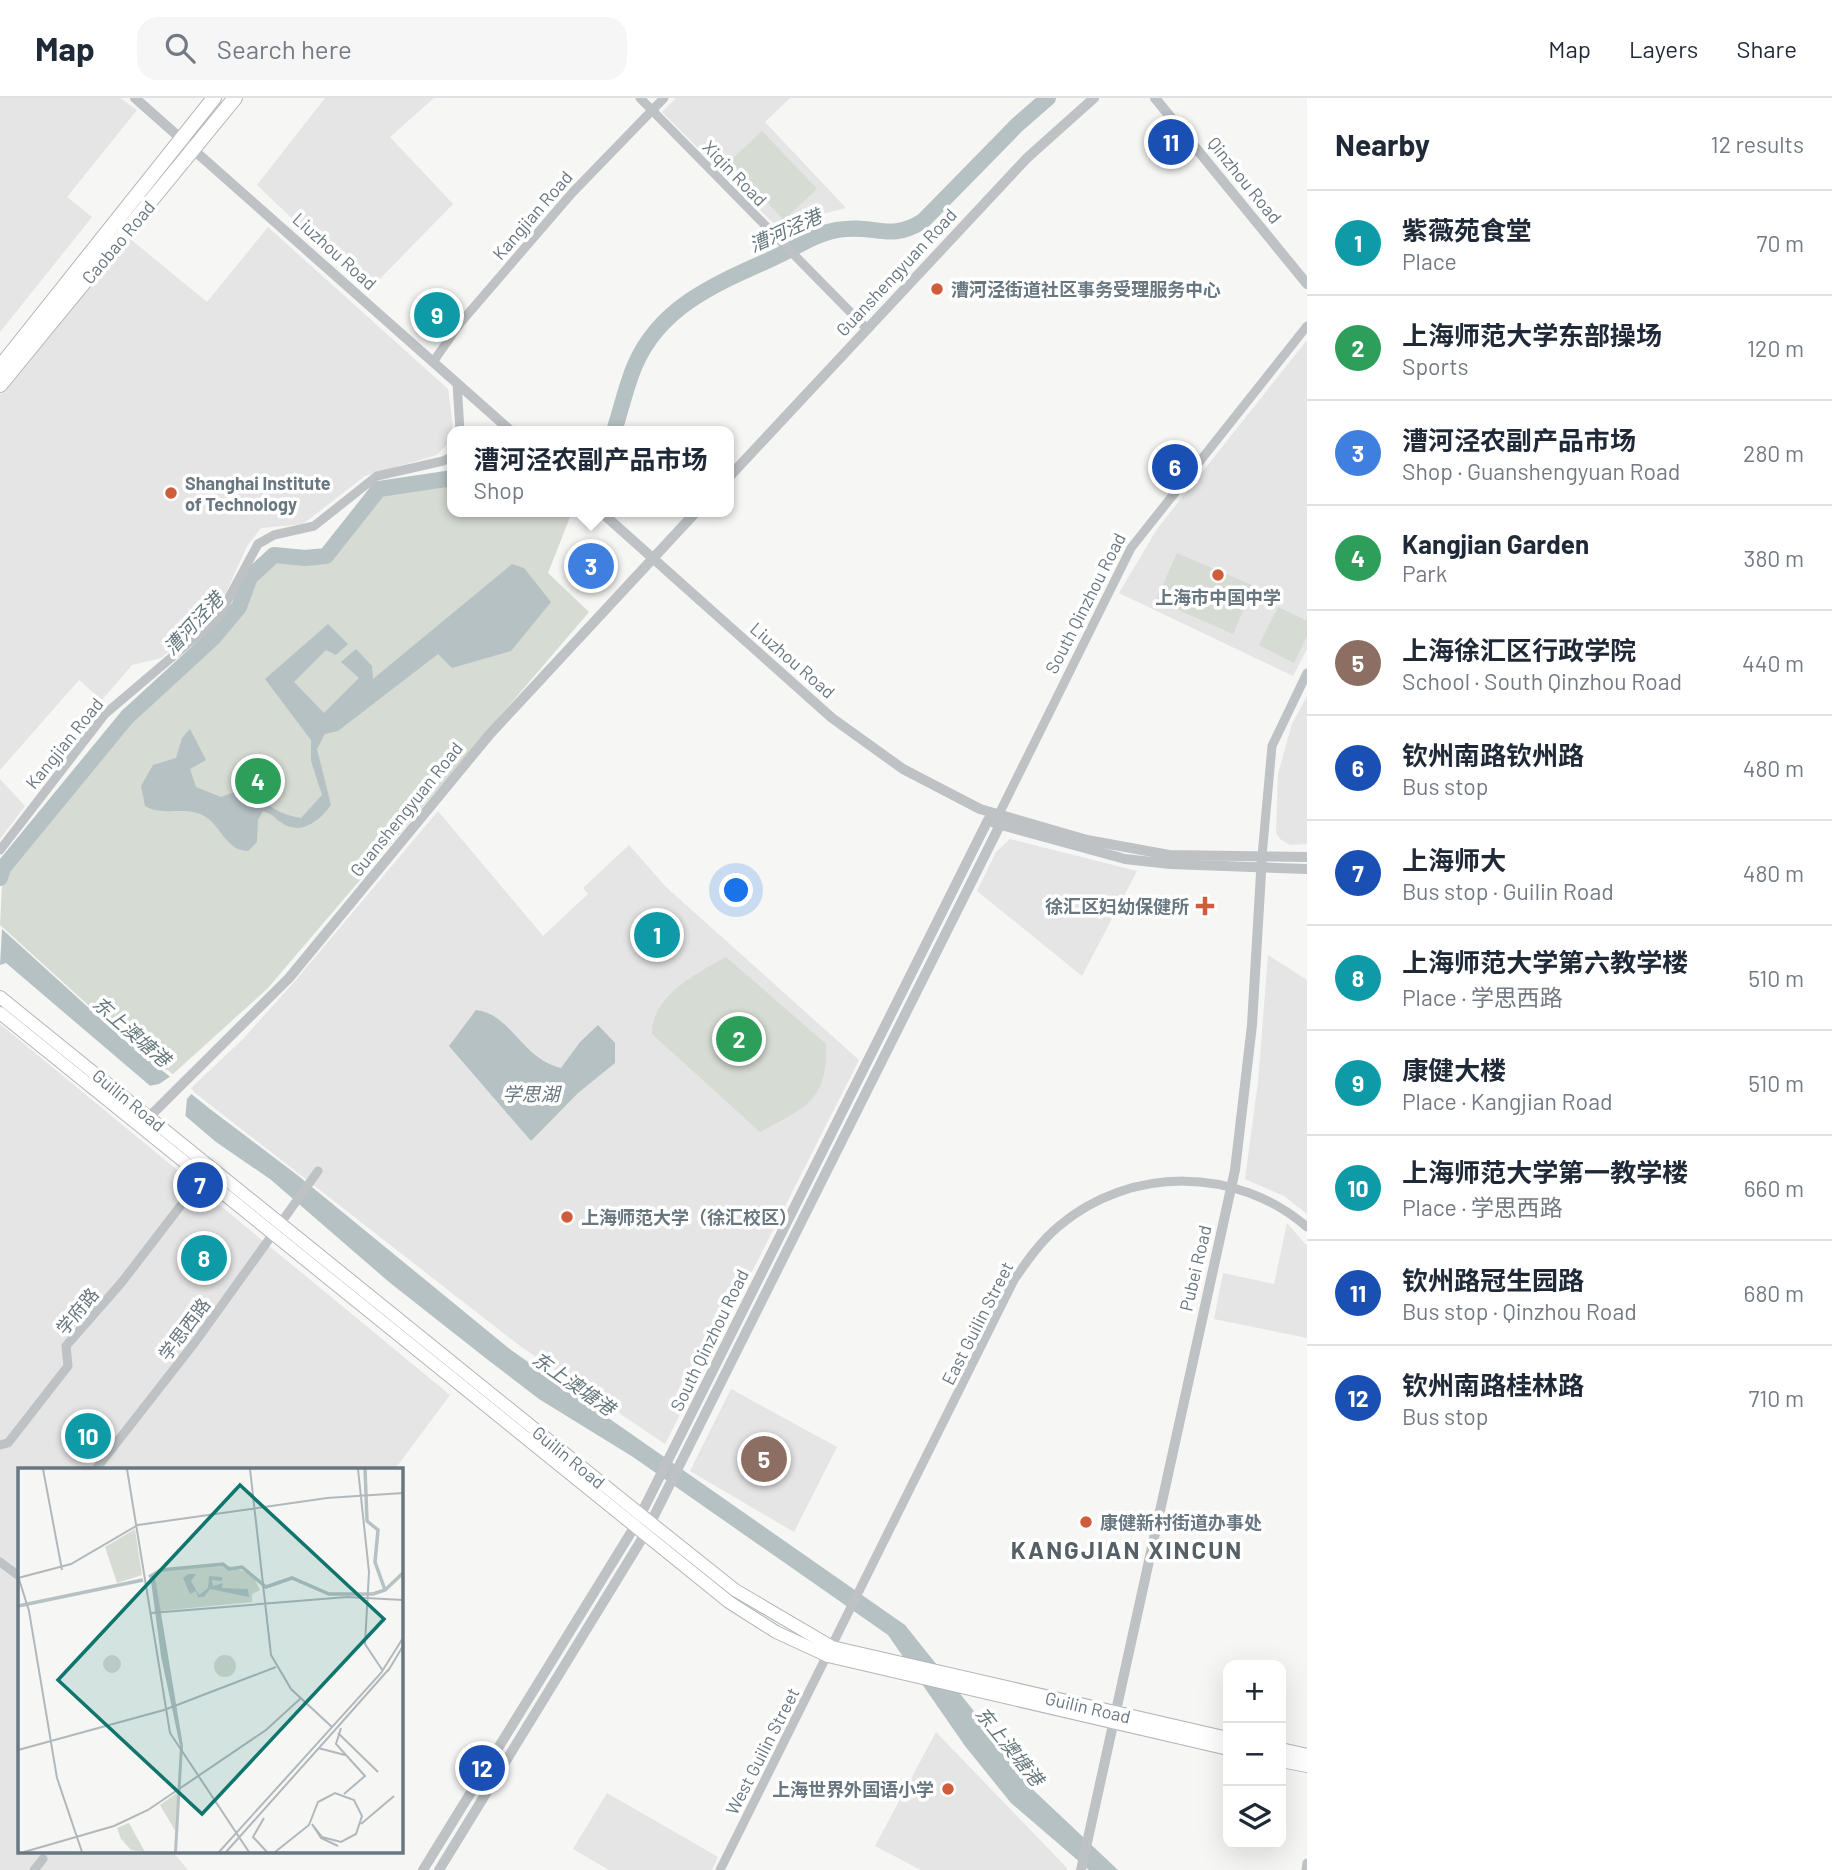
<!DOCTYPE html>
<html lang="en">
<head>
<meta charset="utf-8">
<style>
	:root { --surface:#fff; --page:#f6f6f7; --text:#1f2937; --muted:#747a83; --line:#e0e1e3; --accent:#d93025 }
	body { margin:0; font-family:Barlow,"Noto Sans SC",sans-serif; background:var(--page); color:var(--text) }
	.controls { position:absolute; right:21px; bottom:21px; display:grid; overflow:hidden; border-radius:14px; box-shadow:0 7px 28px #0002 }
	.controls button { width:63px; height:63px; display:grid; place-items:center; padding:0; border:0; border-bottom:2px solid var(--line); background:var(--surface); color:var(--text); font:35px sans-serif }
	.you { position:absolute; left:737px; top:793px; width:24px; height:24px; margin:-18px; border:5px solid #fff; border-radius:50%; background:#1a73e8; box-shadow:0 0 0 10px #1a73e833 }
	.badge { display:grid; place-items:center; width:46px; height:46px; border-radius:50%; background:var(--accent); color:#fff; font-size:23px; font-weight:700 }
	.pin { position:absolute; translate:-50% -50%; border:4px solid #fff; box-shadow:0 2px 7px #0006 }
	.popup { position:absolute; left:447px; top:328px; width:287px; height:91px; box-sizing:border-box; display:grid; place-content:center; border-radius:14px; background:var(--surface); filter:drop-shadow(0 2px 5px #0005); font-size:23px; white-space:nowrap; color:var(--muted) }
	.popup b { font-size:26px; color:var(--text) }
	.popup::after { content:''; position:absolute; left:50%; top:100%; margin-left:-14px; border:14px solid transparent; border-top-color:var(--surface) }
	.list { margin:0; padding:0; list-style:none }
	h2 { display:flex; justify-content:space-between; align-items:center; height:91px; margin:0; padding:0 28px; font-size:30px }
	h2 small { font-size:23px; font-weight:400; color:var(--muted) }
	.list li { display:grid; grid-template-columns:46px 1fr auto; gap:21px; align-items:center; box-sizing:border-box; height:105px; padding:0 28px; border-top:2px solid var(--line) }
	.list b { display:block; font-size:26px; white-space:nowrap }
	.list p { margin:0; font-size:23px; white-space:nowrap; color:var(--muted) }
	.list em { font-size:23px; font-style:normal; color:var(--muted) }
	.icon { flex:none; width:38px; height:38px; fill:none; stroke:currentColor; stroke-width:2; stroke-linecap:round; stroke-linejoin:round }
	.map { position:relative; flex:none; width:1307px; height:1772px; overflow:hidden }
	header { display:flex; align-items:center; gap:42px; box-sizing:border-box; height:98px; padding:0 35px; background:var(--surface); border-bottom:2px solid var(--line) }
	header strong { font-size:33px }
	nav { display:flex; gap:38px; margin-inline-start:auto; font-size:24px }
	.search { width:490px; height:63px; background:var(--page); display:flex; align-items:center; gap:18px; box-sizing:border-box; padding:0 24px; border-radius:21px; color:var(--muted); font-size:26px }
	main { display:flex }
	aside { flex:1; background:var(--surface) }
	.map>svg:first-child { display:block }
</style>
</head>
<body>
<header>
<strong>Map</strong>
<div class="search"><svg class="icon" aria-label="search" viewBox="0 0 24 24"><circle cx="10" cy="10" r="6"/><path d="M15 15l6 6"/></svg>Search here</div>
<nav><a>Map</a><a>Layers</a><a>Share</a></nav>
</header>
<main>
<div class="map">
<svg width="1307" height="1772" viewBox="0 0 1307 1772">
	<rect width="100%" height="100%" fill="#f6f6f4"/>
	<!-- built -->
	<g fill="#e4e5e4">
		<polygon points="0,0 120,0 137,12 67,99 92,119 0,234"/>
		<polygon points="325,0 434,0 390,39 453,106 368,193 257,87"/>
		<polygon points="676,0 790,0 765,24 846,110 810,119 782,134 662,14"/>
		<polygon points="268,129 448,291 453,328 450,343 437,357 365,378 303,426 261,430 247,448 225,497 205,524 161,560 132,567 102,602 79,582 0,672 0,297 129,140 207,204"/>
		<polygon points="1307,242 1307,551 1293,578 1119,495 1157,431"/>
		<polygon points="1307,598 1307,746 1290,747 1280,741 1276,734 1278,676 1292,626"/>
		<polygon points="0,681 25,708 0,741"/>
		<polygon points="438,713 543,838 588,796 583,790 629,747 666,789 859,962 665,1346 520,1248 190,991 243,941 295,883"/>
		<polygon points="1010,741 1137,773 1082,878 977,793 996,754"/>
		<polygon points="1268,857 1307,882 1307,1116 1284,1098 1245,1081 1258,984"/>
		<polygon points="0,926 450,1297 395,1371 19,1371 19,1753 172,1753 188,1772 0,1772"/>
		<polygon points="1287,1125 1307,1148 1307,1240 1214,1221 1223,1175 1274,1186"/>
		<polygon points="731,1291 837,1349 794,1434 690,1373"/>
		<polygon points="936,1634 1067,1770 1067,1772 921,1772 875,1748"/>
		<polygon points="607,1695 718,1759 712,1772 609,1772 573,1751"/>
	</g>
	<!-- green -->
	<g fill="#d6dbd3">
		<polygon points="762,33 817,91 784,122 729,64"/>
		<polygon points="453,380 453,414 572,414 548,475 589,514 267,891 173,976 131,946 0,827 3,770 127,619 213,540 239,509 250,479 274,457 305,460 326,458 379,391"/>
		<polygon points="1177,455 1254,488 1233,536 1156,502"/>
		<polygon points="1278,509 1307,523 1307,538 1294,565 1259,547"/>
		<path d="M726 859 826 946C828 1003 805 1010 760 1034L652 936C651 898 697 875 726 859Z"/>
	</g>
	<!-- water -->
	<g fill="#b6c1c4">
		<path d="M512 466 524 470 551 504 511 553 452 570 438 556 338 633 325 636 317 651 331 707C320 722 302 738 282 725 274 720 273 716 263 713L258 722 257 744 248 753C229 753 222 733 210 722 190 705 165 720 145 708L141 688 153 667 176 660 182 640 190 631 206 662 190 671 196 689 221 699 237 693 257 690C266 710 280 716 301 720L322 697 311 663V642L265 581 328 526 348 546 336 557 326 552 294 584 324 615 359 580 341 564 356 551 372 568 373 581Z"/>
		<polygon points="2,831 123,941 210,1011 296,1076 511,1252 905,1527 977,1617 977,1624 1028,1687 1118,1772 1089,1772 1011,1705 965,1648 888,1537 633,1359 539,1301 488,1262 389,1184 270,1081 216,1044 6,865 0,867"/>
		<path d="M476 912C510 915 522 961 561 970L580 944 598 927 615 945V965L578 995 531 1043 449 948Z"/>
	</g>
	<!-- pier -->
	<polygon fill="#f6f6f4" points="174,976 194,993 187,1001 185,1022 140,985 149,988 159,986"/>
	<g fill="none" stroke-linecap="round" stroke-linejoin="round">
		<!-- river -->
		<g stroke="#b6c1c4" stroke-width="16">
			<path d="M614 333C621 312 626 288 635 267 660 209 715 186 769 162 791 153 813 136 837 132 875 125 888 145 923 123L1017 27 1048 0"/>
			<polyline points="0,780 3,770 127,619 213,540 239,509 250,479 274,457 305,460 326,458 379,391 453,380"/>
		</g>
		<defs>
			<g id="secondary">
				<polyline points="0,899 641,1417 735,1492 832,1549 1228,1640"/>
				<polyline points="0,915 729,1504 776,1534 828,1558 1228,1651"/>
				<polyline points="1281,1651 1307,1657"/>
				<polyline points="1281,1663 1307,1668"/>
			</g>
			<g id="primary">
				<polyline points="0,269 214,0"/>
				<polyline points="0,287 235,0"/>
			</g>
		</defs>
		<!-- secondary casing -->
		<use href="#secondary" stroke="#b1b6b9" stroke-width="14"/>
		<!-- primary casing -->
		<use href="#primary" stroke="#b2b6b9" stroke-width="16"/>
		<!-- minor -->
		<g stroke="#bec2c5" stroke-width="9">
			<polyline points="640,0 867,231"/>
			<polyline points="433,264 461,224 572,95 664,0"/>
			<polyline points="457,285 460,333"/>
			<polyline points="999,716 1131,450 1307,228"/>
			<polyline points="0,752 105,616 218,520 258,446 274,437 314,428 377,378 443,363 453,358"/>
			<polyline points="1262,758 1272,648 1307,575"/>
			<polyline points="0,1347 8,1345 68,1268 66,1248 122,1184 188,1098"/>
			<polyline points="96,1371 196,1243 318,1073"/>
			<polyline points="0,1464 19,1478"/>
			<polyline points="34,1772 43,1761"/>
			<path d="M720 1772 1014 1182C1027 1163 1040 1144 1059 1128 1130 1068 1237 1068 1307 1129"/>
			<polyline points="1306,1772 1307,1765"/>
		</g>
		<!-- tertiary -->
		<g stroke="#bec2c5" stroke-width="10">
			<polyline points="135,0 511,333"/>
			<polyline points="1155,0 1307,186"/>
			<polyline points="729,379 1027,60 1094,0"/>
			<polyline points="601,414 832,620 903,671 980,711 1087,742 1169,757 1307,759"/>
			<polyline points="994,725 1125,761 1170,766 1307,771"/>
			<polyline points="144,1024 289,880 490,636 696,414"/>
			<polyline points="423,1772 635,1428 988,722 999,716"/>
			<polyline points="439,1772 645,1436 1000,727 999,716"/>
			<polyline points="1081,1772 1235,1072 1252,927 1262,758"/>
		</g>
		<!-- secondary -->
		<use href="#secondary" stroke="#fff" stroke-width="12"/>
		<!-- primary -->
		<use href="#primary" stroke="#fff" stroke-width="14"/>
	</g>
	<!-- markers -->
	<g fill="#cf5c3b" stroke="#fff" stroke-width="2.5">
		<circle cx="937" cy="191" r="7"/>
		<circle cx="171" cy="395" r="7"/>
		<circle cx="1218" cy="477" r="7"/>
		<path d="M1201.5 797.5h7v7h7v7h-7v7h-7v-7h-7v-7h7z"/>
		<circle cx="567" cy="1119" r="7"/>
		<circle cx="1086" cy="1424" r="7"/>
		<circle cx="948" cy="1691" r="7"/>
	</g>
	<g text-anchor="middle" dominant-baseline="central" stroke-width="7" stroke-linejoin="round" paint-order="stroke">
		<!-- street labels -->
		<g font-size="18" fill="#697781" stroke="#fff">
			<text transform="translate(735 75) rotate(46)">Xiqin Road</text>
			<text transform="translate(1245 82) rotate(51)">Qinzhou Road</text>
			<text transform="translate(532 117) rotate(-49)">Kangjian Road</text>
			<text transform="translate(118 144) rotate(-50)">Caobao Road</text>
			<text transform="translate(335 153) rotate(42)">Liuzhou Road</text>
			<text transform="translate(896 174) rotate(-47)">Guanshengyuan Road</text>
			<text transform="translate(1085 505) rotate(-63)">South Qinzhou Road</text>
			<text transform="translate(793 562) rotate(41)">Liuzhou Road</text>
			<text transform="translate(64 645) rotate(-51)">Kangjian Road</text>
			<text transform="translate(406 711) rotate(-51)">Guanshengyuan Road</text>
			<text transform="translate(129 1002) rotate(39)">Guilin Road</text>
			<text transform="translate(1195 1170) rotate(-77)">Pubei Road</text>
			<text transform="translate(77 1213) rotate(-50)">学府路</text>
			<text transform="translate(977 1225) rotate(-63)">East Guilin Street</text>
			<text transform="translate(184 1231) rotate(-53)">学思西路</text>
			<text transform="translate(709 1242) rotate(-64)">South Qinzhou Road</text>
			<text transform="translate(569 1359) rotate(39)">Guilin Road</text>
			<text transform="translate(1088 1609) rotate(13)">Guilin Road</text>
			<text transform="translate(762 1653) rotate(-63)">West Guilin Street</text>
		</g>
		<!-- poi labels -->
		<g font-size="18" font-weight="bold" fill="#697781" stroke="#fff" text-anchor="start">
			<text x="951" y="191">漕河泾街道社区事务受理服务中心</text>
			<text x="185" y="385">Shanghai Institute<tspan x="185" dy="21">of Technology</tspan></text>
			<text x="1218" y="499" text-anchor="middle">上海市中国中学</text>
			<text x="1189" y="808" text-anchor="end">徐汇区妇幼保健所</text>
			<text x="581" y="1119">上海师范大学（徐汇校区）</text>
			<text x="1100" y="1424">康健新村街道办事处</text>
			<text x="934" y="1691" text-anchor="end">上海世界外国语小学</text>
		</g>
		<!-- water labels -->
		<g font-size="19" font-style="italic" fill="#65777d" stroke="#fff">
			<text transform="translate(785 132) rotate(-24)">漕河泾港</text>
			<text transform="translate(193 525) rotate(-47)">漕河泾港</text>
			<text transform="translate(132 933) rotate(41)">东上澳塘港</text>
			<text x="531" y="995">学思湖</text>
			<text transform="translate(574 1285) rotate(35)">东上澳塘港</text>
			<text transform="translate(1010 1648) rotate(51)">东上澳塘港</text>
		</g>
		<!-- district labels -->
		<g font-size="24" font-weight="bold" letter-spacing="2" fill="#566067" stroke="#fff">
			<text x="1127" y="1451">KANGJIAN XINCUN</text>
		</g>
	</g>
	<!-- overview -->
	<g transform="translate(18 1370)">
		<rect width="385" height="385" fill="#f6f6f4"/>
		<path d="M117 61 124 107 99 115 87 79ZM205 96 234 106 242 122 234 126V134L141 143 137 108 143 102ZM196 198a11 11 0 1 1 22 0a11 11 0 1 1-22 0ZM85 196a9 9 0 1 1 18 0a9 9 0 1 1-18 0ZM160 324 161 345 158 364 142 337ZM111 355 127 384 113 382 103 371 99 360Z" fill="#d6dbd3"/>
		<path d="M170 106H178L173 113 181 127 190 120 191 108 204 109V113L194 112 195 118 205 115 204 120 230 121 231 129 192 121 186 129H180L178 123 172 126 165 110ZM137 109 165 278 159 384H156L162 278 143 188 133 113Z" fill="#b6c1c4"/>
		<path fill="none" stroke="#b6c1c4" stroke-width="3.5" d="M347 1 349 53 360 62 357 94 367 122M131 109 143 102 205 96 211 101 224 99 248 119 274 110 311 126H355L367 122 385 105M0 138 125 112"/>
		<path fill="none" stroke="#b1b8bc" stroke-width="2" d="M25 1 44 102M109 1 152 265 231 384M232 1 253 187 273 221 314 259M340 1 351 104 347 176 365 203M0 108 11 143 39 310 64 384M0 110 53 96 120 57 309 30 385 25M133 145 329 129 385 132M370 203 385 178M324 254 371 201M323 260 318 276 347 308 326 326M320 265 360 304M300 280 327 287M0 282 146 242 258 199M246 350 235 369 249 384M343 356 376 328M6 384 96 358 130 342 248 262 283 230M201 384 363 205 385 170M208 384 325 253M257 384 291 357 300 334 317 325 336 332 344 348 338 366 323 374 304 369 294 356 303 370 320 378"/>
		<path fill="#0f766e" fill-opacity="0.15" stroke="#0f766e" stroke-width="3.5" d="M222 17 366 151 184 346 40 212Z"/>
		<rect width="385" height="385" fill="none" stroke="#697781" stroke-width="3.5"/>
	</g>
</svg>
<div class="controls">
<button>+</button>
<button>−</button>
<button><svg class="icon" aria-label="layers" viewBox="0 0 24 24"><path d="M12 4l9 5-9 5-9-5zM3 14l9 5 9-5"/></svg></button>
</div>
<div class="you"></div>
<div class="pin badge" style="left:657px;top:837px;background:#0f9aa8">1</div>
<div class="pin badge" style="left:739px;top:941px;background:#2e9e5b">2</div>
<div class="pin badge" style="left:591px;top:468px;background:#3f7fe0">3</div>
<div class="popup"><b>漕河泾农副产品市场</b>Shop</div>
<div class="pin badge" style="left:258px;top:683px;background:#2e9e5b">4</div>
<div class="pin badge" style="left:764px;top:1361px;background:#8d6e63">5</div>
<div class="pin badge" style="left:1175px;top:369px;background:#1a4fb4">6</div>
<div class="pin badge" style="left:200px;top:1087px;background:#1a4fb4">7</div>
<div class="pin badge" style="left:204px;top:1160px;background:#0f9aa8">8</div>
<div class="pin badge" style="left:437px;top:217px;background:#0f9aa8">9</div>
<div class="pin badge" style="left:88px;top:1338px;background:#0f9aa8">10</div>
<div class="pin badge" style="left:1171px;top:44px;background:#1a4fb4">11</div>
<div class="pin badge" style="left:482px;top:1670px;background:#1a4fb4">12</div>
</div>
<aside>
<h2>Nearby<small>12 results</small></h2>
<ul class="list">
<li><span class="badge" style="background:#0f9aa8">1</span><div><b>紫薇苑食堂</b><p>Place</p></div><em>70 m</em></li>
<li><span class="badge" style="background:#2e9e5b">2</span><div><b>上海师范大学东部操场</b><p>Sports</p></div><em>120 m</em></li>
<li><span class="badge" style="background:#3f7fe0">3</span><div><b>漕河泾农副产品市场</b><p>Shop · Guanshengyuan Road</p></div><em>280 m</em></li>
<li><span class="badge" style="background:#2e9e5b">4</span><div><b>Kangjian Garden</b><p>Park</p></div><em>380 m</em></li>
<li><span class="badge" style="background:#8d6e63">5</span><div><b>上海徐汇区行政学院</b><p>School · South Qinzhou Road</p></div><em>440 m</em></li>
<li><span class="badge" style="background:#1a4fb4">6</span><div><b>钦州南路钦州路</b><p>Bus stop</p></div><em>480 m</em></li>
<li><span class="badge" style="background:#1a4fb4">7</span><div><b>上海师大</b><p>Bus stop · Guilin Road</p></div><em>480 m</em></li>
<li><span class="badge" style="background:#0f9aa8">8</span><div><b>上海师范大学第六教学楼</b><p>Place · 学思西路</p></div><em>510 m</em></li>
<li><span class="badge" style="background:#0f9aa8">9</span><div><b>康健大楼</b><p>Place · Kangjian Road</p></div><em>510 m</em></li>
<li><span class="badge" style="background:#0f9aa8">10</span><div><b>上海师范大学第一教学楼</b><p>Place · 学思西路</p></div><em>660 m</em></li>
<li><span class="badge" style="background:#1a4fb4">11</span><div><b>钦州路冠生园路</b><p>Bus stop · Qinzhou Road</p></div><em>680 m</em></li>
<li><span class="badge" style="background:#1a4fb4">12</span><div><b>钦州南路桂林路</b><p>Bus stop</p></div><em>710 m</em></li>
</ul>
</aside>
</main>
</body>
</html>
